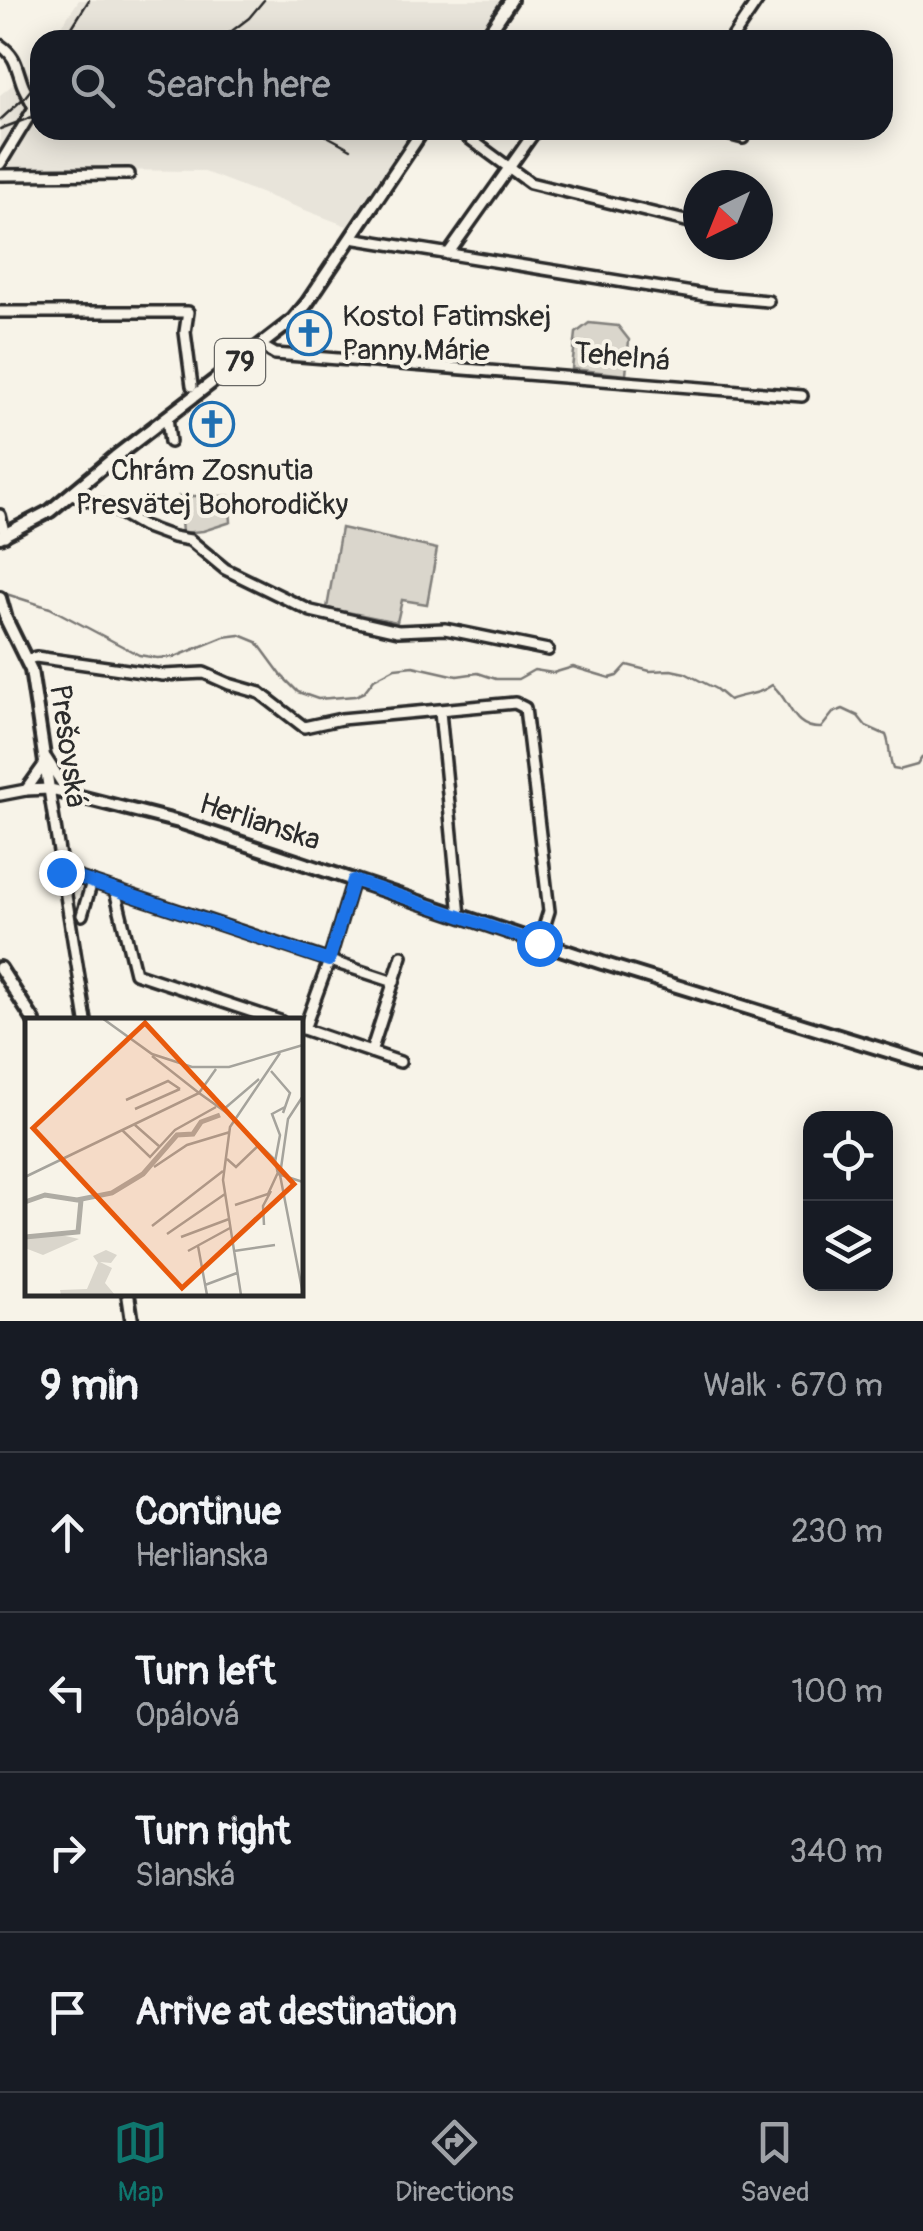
<!DOCTYPE html>
<html lang="en">
<head>
<meta charset="utf-8">
<style>
	:root { --surface:#171b24; --page:#242831; --text:#f1f3f6; --muted:#9ea1a6; --line:#363941; --accent:#0f766e }
	body { margin:0; font-family:Pangolin,sans-serif; background:var(--page); color:var(--text) }
	.controls { position:absolute; right:30px; bottom:30px; display:grid; overflow:hidden; border-radius:20px; box-shadow:0 5px 25px #0003 }
	.controls button { width:90px; height:90px; display:grid; place-items:center; padding:0; border:0; border-bottom:2px solid var(--line); background:var(--surface); color:var(--text); font:50px sans-serif }
	.compass { position:absolute; left:683px; top:170px; width:90px; height:90px; border-radius:50%; background:var(--surface); box-shadow:0 5px 25px #0003; rotate:223deg }
	.stop { position:absolute; width:30px; height:30px; margin:-22px; border:8px solid #1a73e8; border-radius:50%; background:#fff }
	.stop.end { background:#1a73e8; border-color:#fff; box-shadow:0 2px 10px #0008 }
	.list { margin:0; padding:0; list-style:none }
	h2 { display:flex; justify-content:space-between; align-items:center; height:130px; margin:0; padding:0 40px; font-size:42px }
	h2 small { font-size:32px; font-weight:400; color:var(--muted) }
	.list li { display:grid; grid-template-columns:65px 1fr auto; gap:30px; align-items:center; box-sizing:border-box; height:160px; padding:0 40px; border-top:2px solid var(--line) }
	.list b { display:block; font-size:38px; white-space:nowrap }
	.list p { margin:0; font-size:32px; white-space:nowrap; color:var(--muted) }
	.list em { font-size:32px; font-style:normal; color:var(--muted) }
	.icon { flex:none; width:55px; height:55px; fill:none; stroke:currentColor; stroke-width:2; stroke-linecap:round; stroke-linejoin:round }
	.map { position:relative; flex:none; width:923px; height:1321px; overflow:hidden }
	.search { position:absolute; background:var(--surface); box-shadow:0 5px 25px #0003; left:30px; right:30px; top:30px; height:110px; display:flex; align-items:center; gap:25px; box-sizing:border-box; padding:0 35px; border-radius:30px; color:var(--muted); font-size:38px }
	.sheet { height:770px; background:var(--surface) }
	nav { display:flex; justify-content:space-around; align-items:center; box-sizing:border-box; height:140px; border-top:2px solid var(--line); background:var(--surface); font-size:28px; color:var(--muted) }
	nav a { display:grid; justify-items:center; gap:5px }
	nav .on { color:var(--accent) }
	.map>svg:first-child { display:block }
</style>
</head>
<body>
<div class="map">
<svg width="923" height="1321" viewBox="0 0 923 1321">
	<rect width="100%" height="100%" fill="#f7f3e8"/>
	<filter id="ink" filterUnits="userSpaceOnUse"><feTurbulence type="fractalNoise" baseFrequency=".01" numOctaves="2"/><feDisplacementMap in="SourceGraphic" scale="20" xChannelSelector="R" yChannelSelector="G"/><feConvolveMatrix kernelMatrix="1 2 1 2 8 2 1 2 1" color-interpolation-filters="sRGB"/></filter>
	<g filter="url(#ink)">
		<!-- built -->
		<g fill="#e8e4da">
			<polygon points="79,0 501,0 474,40 52,40"/>
			<polygon points="40,58 40,130 413,130 347,226 202,171 0,169 0,95 31,70"/>
		</g>
		<!-- green -->
		<g fill="#dad6cc" stroke="#82807c" stroke-width="2.5">
			<polygon points="589,323 618,326 629,340 626,375 572,369 576,333"/>
			<polygon points="179,496 229,496 231,522 203,531 182,533"/>
			<polygon points="341,528 437,549 427,604 402,600 397,622 327,608"/>
		</g>
		<g fill="none" stroke-linecap="round" stroke-linejoin="round">
			<!-- stream -->
			<path stroke="#7a7874" stroke-width="2.5" d="M0 592 50 608 139 655 157 658 175 657 224 637 240 635 257 642 282 676 298 692 318 699 355 696 364 692 374 679 395 668 413 666 457 676 478 673 496 679H518L534 670 553 673 573 667 610 678 617 676 627 665 650 671 671 670 685 673 716 689 729 700C746 693 757 696 772 685 791 700 791 729 821 728L833 713 843 709 858 716 866 726 886 735C891 747 888 757 893 769L899 770 917 765 923 756"/>
			<defs>
				<g id="minor">
					<polyline points="731,40 758,0"/>
					<path d="M0 45C16 56 16 66 22 83 25 92 31 99 34 108L0 164"/>
					<polyline points="458,130 530,183 698,224"/>
					<polyline points="713,130 743,138"/>
					<polyline points="0,175 129,174"/>
					<polyline points="351,238 711,296 768,301"/>
					<polyline points="448,254 536,130"/>
					<polyline points="0,312 188,312 185,332 192,386"/>
					<polyline points="261,346 275,354 802,396"/>
					<polyline points="167,417 170,442"/>
					<polyline points="72,494 115,510 143,526 173,537 190,540 225,569 311,611 398,631 445,629 548,650"/>
					<polyline points="0,515 5,536"/>
					<polyline points="28,659 36,657 163,675 204,673 229,684 260,693 304,727 341,719 515,703 525,708 549,911 539,943"/>
					<polyline points="440,712 460,916"/>
					<polyline points="46,758 62,783 77,796"/>
					<polyline points="26,790 46,762"/>
					<polyline points="0,795 26,790 49,789 86,1021"/>
					<polyline points="61,872 394,982"/>
					<polyline points="115,890 135,973 280,1021"/>
					<polyline points="82,915 92,882"/>
					<polyline points="303,1029 400,1062"/>
					<polyline points="304,1029 329,961 353,880"/>
					<polyline points="371,1052 402,956"/>
				</g>
				<g id="major">
					<polyline points="484,40 511,0"/>
					<polyline points="0,537 50,511 115,457 293,320 307,303 423,130"/>
					<polyline points="0,598 6,619 31,670 49,789 179,822 602,963 923,1062"/>
					<polyline points="0,968 34,1021"/>
					<polyline points="128,1294 132,1321"/>
				</g>
			</defs>
			<!-- minor casing -->
			<use href="#minor" stroke="#2b2b2b" stroke-width="16"/>
			<!-- major casing -->
			<use href="#major" stroke="#2b2b2b" stroke-width="18"/>
			<!-- minor -->
			<use href="#minor" stroke="#f7f3e8" stroke-width="9"/>
			<!-- major -->
			<use href="#major" stroke="#f7f3e8" stroke-width="10"/>
			<!-- rail -->
			<g stroke="#2b2b2b" stroke-width="2.5">
				<polyline points="64,40 89,0"/>
				<polyline points="220,40 249,18 264,0"/>
				<polyline points="0,120 25,97 40,78"/>
				<polyline points="0,129 40,114"/>
				<polyline points="316,130 351,149"/>
			</g>
		</g>
	</g>
	<g fill="none" stroke-linecap="round" stroke-linejoin="round" filter="url(#ink)">
		<!-- route -->
		<polyline stroke="#1a73e8" stroke-width="12" points="61,872 329,961 353,880 539,943"/>
	</g>
	<!-- icons -->
	<defs>
		<symbol id="church-ring" viewBox="-11 -11 22 22"><circle r="9.5" fill="#f7f3e8" stroke="#1f6fb2" stroke-width="1.5"/><path d="M-1.2-6h2.4v3.5h3.3v2.4h-3.3V6h-2.4V-.1h-3.3v-2.4h3.3Z" fill="#1f6fb2"/></symbol>
	</defs>
	<g fill-rule="evenodd">
		<use href="#church-ring" x="284" y="308" width="50" height="50"/>
		<use href="#church-ring" x="187" y="399" width="50" height="50"/>
	</g>
	<g text-anchor="middle" dominant-baseline="central" stroke-width="8" stroke-linejoin="round" paint-order="stroke">
		<!-- shield labels -->
		<rect fill="#f7f3e8" stroke="#686764" stroke-width="2.5" x="215" y="339" width="50" height="46" rx="8"/>
		<g font-size="28" font-weight="bold" fill="#2b2b2b">
			<text x="240" y="362">79</text>
		</g>
		<!-- poi labels -->
		<g font-size="30" fill="#2b2b2b" stroke="#f7f3e8" text-anchor="start">
			<text x="342" y="316">Kostol Fatimskej<tspan x="342" dy="34">Panny Márie</tspan></text>
			<text x="212" y="470" text-anchor="middle">Chrám Zosnutia<tspan x="212" dy="34">Presvätej Bohorodičky</tspan></text>
		</g>
		<!-- street labels -->
		<g font-size="30" fill="#2b2b2b" stroke="#f7f3e8">
			<text transform="translate(622 357) rotate(5)">Tehelná</text>
			<text transform="translate(68 746) rotate(82)">Prešovská</text>
			<text transform="translate(260 822) rotate(18)">Herlianska</text>
		</g>
	</g>
	<!-- overview -->
	<g transform="translate(25 1018)">
		<rect width="278" height="278" fill="#f7f3e8"/>
		<path d="M36 217 54 221 18 237 0 230V219ZM81 232 92 237 86 245 75 244 87 250 80 265 90 277H36L35 272 62 271 73 245 68 238Z" fill="#dad6cc"/>
		<path fill="none" stroke="#afaca4" stroke-width="5" d="M0 184 20 177 52 182 87 175 118 156 152 117 168 116 176 104 195 97M0 219 53 214 56 182"/>
		<path fill="none" stroke="#a5a39c" stroke-width="2.5" d="M77 0 127 36 167 49H204L278 27M127 38 174 75 191 51M246 53 265 75 258 95M278 78 263 101 255 157 278 276M101 82 143 63 155 71M110 91 155 71M199 91 234 61M208 101 250 142 253 156 278 164M110 107 135 129M97 112 125 139 150 112 191 89M202 141 211 149 235 126M250 144 255 117 247 96 260 89M129 149 162 127 205 114M0 159 174 75 209 100M210 187 243 176 255 150M239 207 238 188 246 173M127 208 198 153M142 216 200 176M156 219 204 201M173 228 182 277M163 233 205 210M209 233 250 227M180 267 212 255M216 277 198 162 205 109 255 35"/>
		<path fill="#e8590c" fill-opacity="0.15" stroke="#e8590c" stroke-width="5" d="M120 5 269 166 157 270 8 110Z"/>
		<rect width="278" height="278" fill="none" stroke="#2b2b2b" stroke-width="5"/>
	</g>
</svg>
<div class="controls">
<button><svg class="icon" aria-label="locate" viewBox="0 0 24 24"><circle cx="12" cy="12" r="6"/><path d="M12 2v4M12 18v4M2 12h4M18 12h4"/></svg></button>
<button><svg class="icon" aria-label="layers" viewBox="0 0 24 24"><path d="M12 4l9 5-9 5-9-5zM3 14l9 5 9-5"/></svg></button>
</div>
<svg class="compass" viewBox="-18 -18 36 36"><path d="M0-13l5 13h-10z" fill="#e53935"/><path d="M0 13l5-13h-10z" fill="#9ea1a6"/></svg>
<div class="stop" style="left:539px;top:943px"></div>
<div class="stop end" style="left:61px;top:872px"></div>
<div class="search"><svg class="icon" aria-label="search" viewBox="0 0 24 24"><circle cx="10" cy="10" r="6"/><path d="M15 15l6 6"/></svg>Search here</div>
</div>
<section class="sheet">
<h2>9 min<small>Walk · 670 m</small></h2>
<ul class="list">
<li><svg class="icon" aria-label="ahead" viewBox="0 0 24 24"><path d="M12 20V5M6 11l6-6 6 6"/></svg><div><b>Continue</b><p>Herlianska</p></div><em>230 m</em></li>
<li><svg class="icon" aria-label="left" viewBox="0 0 24 24"><path d="M17 20v-9H6M10 6l-5 5 5 5"/></svg><div><b>Turn left</b><p>Opálová</p></div><em>100 m</em></li>
<li><svg class="icon" aria-label="right" viewBox="0 0 24 24"><path d="M7 20v-9h11M14 6l5 5-5 5"/></svg><div><b>Turn right</b><p>Slanská</p></div><em>340 m</em></li>
<li><svg class="icon" aria-label="arrive" viewBox="0 0 24 24"><path d="M6 21V4h12l-3 4 3 4H6"/></svg><div><b>Arrive at destination</b></div></li>
</ul>
</section>
<nav>
<a class="on"><svg class="icon" aria-label="map" viewBox="0 0 24 24"><path d="M3 6l6-2 6 2 6-2v14l-6 2-6-2-6 2zM9 4v14M15 6v14"/></svg>Map</a>
<a><svg class="icon" aria-label="directions" viewBox="0 0 24 24"><path d="M12 3l9 9-9 9-9-9zM9 14v-3h6M13 9l2 2-2 2"/></svg>Directions</a>
<a><svg class="icon" aria-label="saved" viewBox="0 0 24 24"><path d="M7 4h10v16l-5-4-5 4z"/></svg>Saved</a>
</nav>
</body>
</html>
